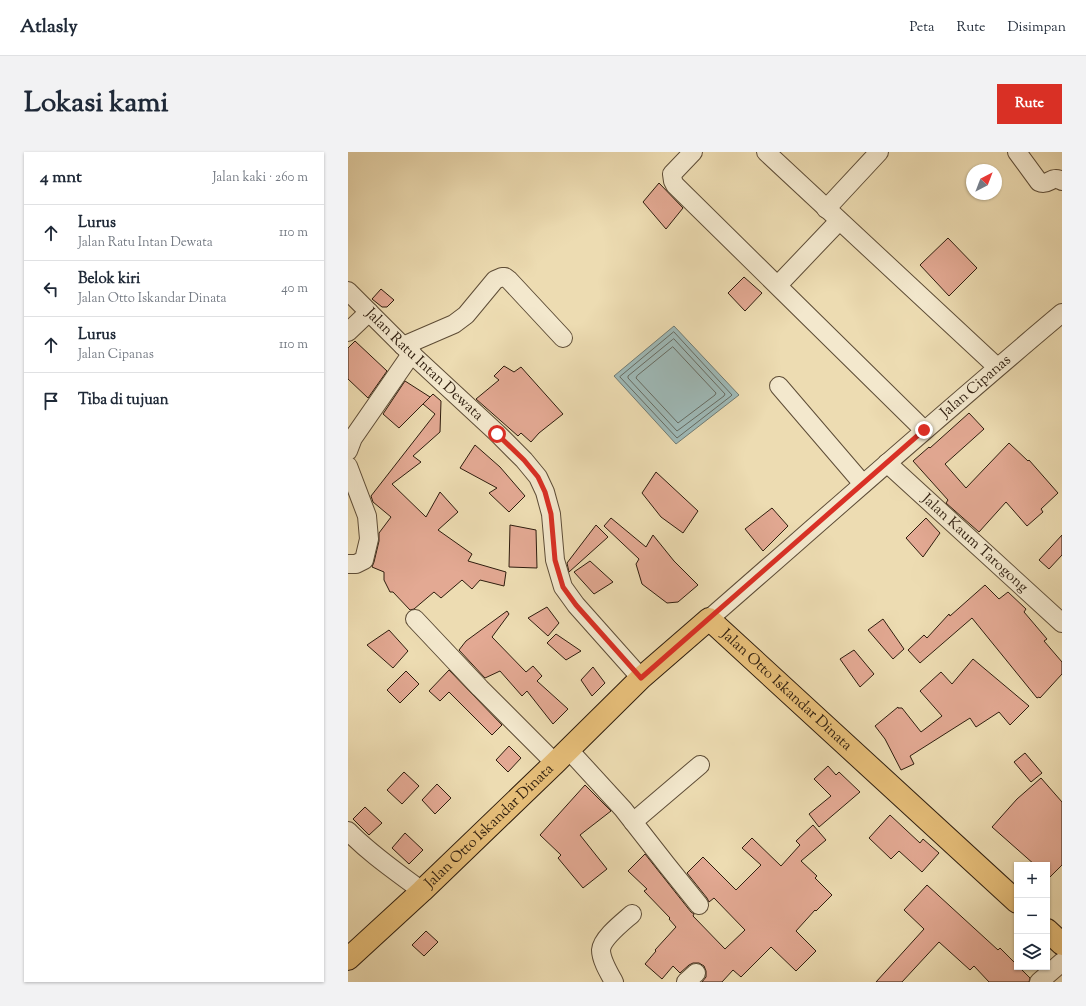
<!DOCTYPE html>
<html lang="id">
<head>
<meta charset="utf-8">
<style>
	:root { --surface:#fff; --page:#f2f2f3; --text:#1f2937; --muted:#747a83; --line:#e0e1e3; --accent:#d93025 }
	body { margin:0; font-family:"Sorts Mill Goudy",serif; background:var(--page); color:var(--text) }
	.controls { position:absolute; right:12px; bottom:12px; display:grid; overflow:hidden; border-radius:0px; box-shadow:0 1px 3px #0004 }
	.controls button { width:36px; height:36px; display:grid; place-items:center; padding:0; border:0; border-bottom:1px solid var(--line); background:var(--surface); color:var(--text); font:20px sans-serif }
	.compass { position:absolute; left:618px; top:12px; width:36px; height:36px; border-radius:50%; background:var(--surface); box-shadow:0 1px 3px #0004; rotate:42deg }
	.stop { position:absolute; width:12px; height:12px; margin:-9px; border:3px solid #d93025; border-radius:50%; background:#fff }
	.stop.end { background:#d93025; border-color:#fff; box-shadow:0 1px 4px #0008 }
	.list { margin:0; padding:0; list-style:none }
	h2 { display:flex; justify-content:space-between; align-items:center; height:52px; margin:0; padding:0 16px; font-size:17px }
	h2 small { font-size:13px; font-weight:400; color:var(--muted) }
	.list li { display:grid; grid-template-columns:26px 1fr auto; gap:12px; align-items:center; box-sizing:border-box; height:56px; padding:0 16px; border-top:1px solid var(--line) }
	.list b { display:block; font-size:15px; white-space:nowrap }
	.list p { margin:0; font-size:13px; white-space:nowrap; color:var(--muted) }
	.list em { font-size:13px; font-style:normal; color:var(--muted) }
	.icon { flex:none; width:22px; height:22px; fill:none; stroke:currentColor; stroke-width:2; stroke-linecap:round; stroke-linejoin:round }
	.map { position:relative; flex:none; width:714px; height:830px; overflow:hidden; border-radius:0px }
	header { display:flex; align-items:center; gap:24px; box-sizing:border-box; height:56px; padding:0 20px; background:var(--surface); border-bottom:1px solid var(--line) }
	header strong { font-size:19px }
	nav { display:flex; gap:22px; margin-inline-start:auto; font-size:14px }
	.intro { display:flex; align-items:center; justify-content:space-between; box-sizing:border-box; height:96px; padding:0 24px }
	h1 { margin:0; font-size:28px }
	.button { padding:10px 18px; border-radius:0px; background:var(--accent); color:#fff; font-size:14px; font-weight:700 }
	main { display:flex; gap:24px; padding:0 24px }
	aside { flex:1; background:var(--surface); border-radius:0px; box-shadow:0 1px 3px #0004 }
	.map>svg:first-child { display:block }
</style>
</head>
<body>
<header>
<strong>Atlasly</strong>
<nav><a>Peta</a><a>Rute</a><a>Disimpan</a></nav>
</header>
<div class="intro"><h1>Lokasi kami</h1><a class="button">Rute</a></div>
<main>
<aside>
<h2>4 mnt<small>Jalan kaki · 260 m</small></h2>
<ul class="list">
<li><svg class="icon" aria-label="ahead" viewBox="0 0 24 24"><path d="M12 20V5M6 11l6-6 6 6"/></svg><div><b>Lurus</b><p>Jalan Ratu Intan Dewata</p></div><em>110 m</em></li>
<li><svg class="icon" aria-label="left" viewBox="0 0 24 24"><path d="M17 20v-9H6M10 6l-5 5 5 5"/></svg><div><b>Belok kiri</b><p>Jalan Otto Iskandar Dinata</p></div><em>40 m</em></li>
<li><svg class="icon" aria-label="ahead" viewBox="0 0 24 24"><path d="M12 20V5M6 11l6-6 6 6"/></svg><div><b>Lurus</b><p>Jalan Cipanas</p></div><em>110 m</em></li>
<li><svg class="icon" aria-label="arrive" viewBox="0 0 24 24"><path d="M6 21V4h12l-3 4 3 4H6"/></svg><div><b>Tiba di tujuan</b></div></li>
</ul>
</aside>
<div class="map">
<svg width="714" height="830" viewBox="0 0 714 830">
	<rect width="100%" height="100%" fill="#eddcb2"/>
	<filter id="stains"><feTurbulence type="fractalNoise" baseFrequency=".005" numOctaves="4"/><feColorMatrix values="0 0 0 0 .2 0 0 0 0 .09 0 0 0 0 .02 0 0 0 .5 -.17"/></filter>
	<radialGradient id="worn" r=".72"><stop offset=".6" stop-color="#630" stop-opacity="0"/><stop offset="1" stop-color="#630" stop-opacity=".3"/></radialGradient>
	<!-- water -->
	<polygon fill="#9eb9b7" stroke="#717b73" points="326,174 391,243 328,292 266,224"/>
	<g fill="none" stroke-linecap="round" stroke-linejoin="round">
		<!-- shore -->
		<g stroke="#666b62" stroke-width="1">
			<polygon points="326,180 384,243 383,244 329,286 272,225"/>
			<polygon points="326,187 377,242 376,244 329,279 280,226 280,224 324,188"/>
			<polygon points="325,195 368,241 367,243 330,271 288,226 289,224"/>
		</g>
	</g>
	<!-- building -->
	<g fill="#e3a993" stroke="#2e1d0e">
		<polygon points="311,31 335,56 318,77 295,50"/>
		<polygon points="600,86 629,116 601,144 572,113"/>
		<polygon points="396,125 414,141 397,159 380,141"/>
		<polygon points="33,137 46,148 39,155 34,155 24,147"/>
		<polygon points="7,189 39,219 20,246 0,227 0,196"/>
		<polygon points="156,214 166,220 173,215 215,262 191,281 183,290 173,281 170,284 128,247 151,228 146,224"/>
		<polygon points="57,229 82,245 51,276 35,262"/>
		<polygon points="85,242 93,249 92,280 65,304 73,310 44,332 78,365 92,340 110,360 90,378 124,402 120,409 158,420 156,434 132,428 124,437 114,428 93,446 86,440 66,457 62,458 45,440 42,440 36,428 36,420 24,415 26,410 31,389 31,381 43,365 25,350 23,344 87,262 75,252"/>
		<polygon points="621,261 636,277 597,312 618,336 661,291 680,309 681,308 710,341 693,357 695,360 679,374 658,350 631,380 598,351 600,348 565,309 581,295 582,296"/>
		<polygon points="127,293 152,315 177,344 161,360 141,341 149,336 112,316"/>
		<polygon points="308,320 350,359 335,381 313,365 294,341"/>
		<polygon points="424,356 440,374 415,399 397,377"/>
		<polygon points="263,366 298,395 305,383 326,409 350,433 330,450 319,451 294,432 288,412 291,407 256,374"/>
		<polygon points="578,366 592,381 575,405 558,386"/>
		<polygon points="162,373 188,378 189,416 161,415"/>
		<polygon points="248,373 260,385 221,420 219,411"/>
		<polygon points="714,383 714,403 701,417 691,408"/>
		<polygon points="242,409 265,430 246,442 226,420"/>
		<polygon points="637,433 651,447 660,440 678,457 676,460 699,487 696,489 714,510 714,522 692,546 691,545 689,546 624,466 572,511 560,498 576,483 579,486 601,462 602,464"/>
		<polygon points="199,455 211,471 200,484 180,466"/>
		<polygon points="159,459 161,462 144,485 178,520 185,514 194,524 189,529 220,557 205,572 179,539 174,544 152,519 137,526 111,498 118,489"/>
		<polygon points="535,467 556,497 545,507 520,478"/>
		<polygon points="41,478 60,499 45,516 19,493"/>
		<polygon points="208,482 233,499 218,508 199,491"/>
		<polygon points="506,498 526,522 512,535 492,507"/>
		<polygon points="625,507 681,554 662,573 651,560 628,575 622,566 562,604 566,612 553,618 537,587 527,574 550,555 550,556 554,556 573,580 594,564 572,539 593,520 604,532"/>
		<polygon points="245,515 257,531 244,544 233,528"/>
		<polygon points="101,518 154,573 144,583 101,540 92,549 81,539"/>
		<polygon points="58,519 71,532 52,551 39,538"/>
		<polygon points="161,594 173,606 160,620 148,608"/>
		<polygon points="677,601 694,621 683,630 666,610"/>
		<polygon points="480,614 488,623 491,620 512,640 471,675 461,662 483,644 466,627"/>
		<polygon points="56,620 71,634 54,652 39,638"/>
		<polygon points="693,626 714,650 714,713 699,728 699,713 687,713 644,675 669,647"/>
		<polygon points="89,632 103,646 87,662 74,648"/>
		<polygon points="237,633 263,659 232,683 259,717 235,736 210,706 213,703 192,683"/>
		<polygon points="17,655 34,671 21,683 5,667"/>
		<polygon points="542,663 572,691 575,687 591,701 574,720 551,699 543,707 521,686"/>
		<polygon points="465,673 478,688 453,709 469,724 467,726 484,743 468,759 467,758 448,779 468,799 448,819 423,795 393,825 385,818 374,830 354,830 358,825 358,819 356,814 351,811 345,811 341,813 332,821 325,814 314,827 297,812 308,799 307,798 328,775 321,767 322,766 296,739 299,737 280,719 297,702 343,760 346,762 345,764 377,797 397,778 366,746 361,750 359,746 339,721 355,705 388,738 413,713 394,696 404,686 433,714 452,693 448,689"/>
		<polygon points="57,681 75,698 61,712 44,696"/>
		<polygon points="579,733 650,798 652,796 669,813 669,815 671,815 682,826 681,830 641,830 626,814 622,818 591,790 554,830 528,830 576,777 556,758"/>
		<polygon points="78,779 90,790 76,804 64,793"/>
	</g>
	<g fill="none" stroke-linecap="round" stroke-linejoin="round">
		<defs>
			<g id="minor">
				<polyline points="345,0 324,22 325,29 327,33 576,278"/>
				<polyline points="418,0 649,215"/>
				<path d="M669 0 691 30C701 35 703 22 714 29"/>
				<polyline points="478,57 531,0"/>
				<polyline points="430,133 491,69"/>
				<path id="s1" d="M0 139 55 194 149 281 176 308 190 325 197 340 203 362 207 408 215 435 228 453 293 526"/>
				<polyline points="0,180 21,160"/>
				<polyline points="55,194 106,172 118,163 147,128 154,125 157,125 161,128 215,186"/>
				<polyline points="431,234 515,332"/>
				<polyline points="0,299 5,286 64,201"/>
				<path id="s2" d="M539 311 714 471"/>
				<polyline points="0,314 19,364 21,387 16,408 8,412 0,412"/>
				<polyline points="67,467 132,536 207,611"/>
				<path id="s3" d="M361 467C479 364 595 261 714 161"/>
				<polyline points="220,597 275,657 318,712 351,753"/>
				<polyline points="285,670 352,613"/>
				<path d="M0 679C22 702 49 720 74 739"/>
				<path d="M266 830C261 821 253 808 253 798 254 786 275 770 284 762"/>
				<polyline points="338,830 348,821"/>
				<polyline points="691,830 714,810"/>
			</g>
			<g id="major">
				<polyline points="699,778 714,792"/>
				<path id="s4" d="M0 807 74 739 207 611 293 526 361 467 669 750"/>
			</g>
		</defs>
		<!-- minor casing -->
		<use href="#minor" stroke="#5e4d37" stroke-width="20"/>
		<!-- major casing -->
		<use href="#major" stroke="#2e1d0e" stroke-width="24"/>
		<!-- minor -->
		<use href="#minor" stroke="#f3e8cd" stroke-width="18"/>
		<!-- major -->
		<use href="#major" stroke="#e6be79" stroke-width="22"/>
	</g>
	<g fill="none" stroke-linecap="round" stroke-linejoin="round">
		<!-- route -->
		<polyline stroke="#d93025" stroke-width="5" points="149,282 176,308 190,325 197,340 203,362 207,408 215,435 228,453 293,526 576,278"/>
	</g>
	<g text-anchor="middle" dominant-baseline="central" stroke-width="3.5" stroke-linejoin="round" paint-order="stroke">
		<!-- street labels -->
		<g font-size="15" fill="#2e1d0e" stroke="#f3e8cd">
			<text stroke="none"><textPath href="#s1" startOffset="106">Jalan Ratu Intan Dewata</textPath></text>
			<text stroke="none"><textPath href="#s3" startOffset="354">Jalan Cipanas</textPath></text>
			<text stroke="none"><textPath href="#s2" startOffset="119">Jalan Kaum Tarogong</textPath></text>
			<text stroke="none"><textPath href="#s4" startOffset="601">Jalan Otto Iskandar Dinata</textPath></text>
			<text stroke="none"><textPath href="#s4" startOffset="194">Jalan Otto Iskandar Dinata</textPath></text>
		</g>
	</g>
	<rect width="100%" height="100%" filter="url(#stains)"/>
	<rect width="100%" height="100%" fill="url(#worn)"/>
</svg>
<div class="controls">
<button>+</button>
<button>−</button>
<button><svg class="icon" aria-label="layers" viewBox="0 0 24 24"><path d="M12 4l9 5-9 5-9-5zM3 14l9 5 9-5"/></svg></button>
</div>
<svg class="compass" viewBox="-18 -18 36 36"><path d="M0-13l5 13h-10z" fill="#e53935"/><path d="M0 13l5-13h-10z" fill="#747a83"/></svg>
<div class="stop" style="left:149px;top:282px"></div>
<div class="stop end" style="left:576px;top:278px"></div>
</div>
</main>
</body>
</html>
